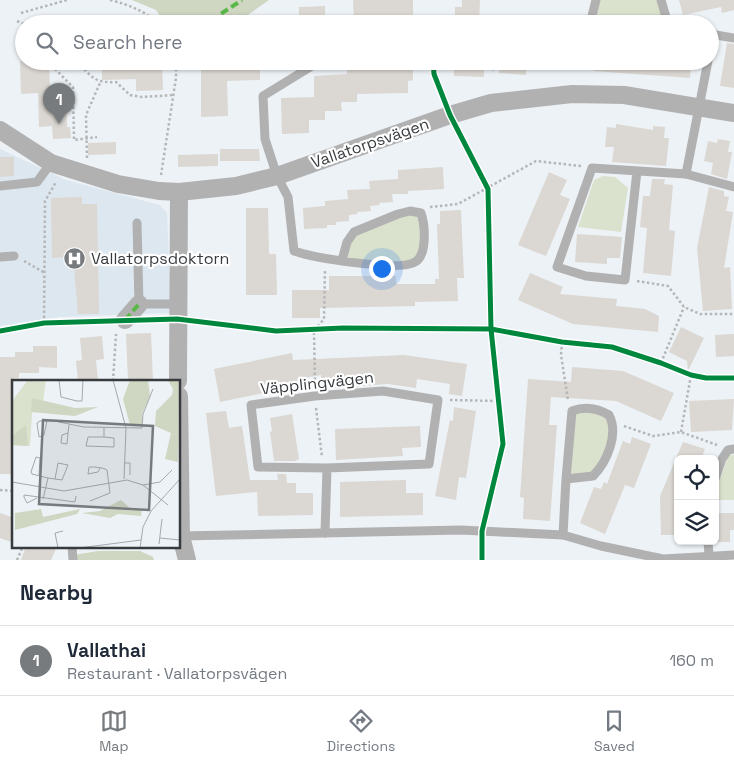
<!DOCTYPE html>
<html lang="en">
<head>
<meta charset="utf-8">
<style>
	:root { --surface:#fff; --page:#f2f2f3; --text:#1f2937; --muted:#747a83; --line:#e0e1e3; --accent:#777b7e }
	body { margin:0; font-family:"Space Grotesk",sans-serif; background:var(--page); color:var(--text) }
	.controls { position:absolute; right:15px; bottom:15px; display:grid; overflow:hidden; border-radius:8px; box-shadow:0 1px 4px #0004 }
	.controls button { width:45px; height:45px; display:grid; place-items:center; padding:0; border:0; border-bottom:1px solid var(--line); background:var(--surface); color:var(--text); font:25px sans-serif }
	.you { position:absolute; left:381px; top:268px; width:18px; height:18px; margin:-12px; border:4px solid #fff; border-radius:50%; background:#1a73e8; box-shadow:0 0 0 8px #1a73e833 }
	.badge { display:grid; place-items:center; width:32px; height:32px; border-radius:50%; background:var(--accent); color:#fff; font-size:16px; font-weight:700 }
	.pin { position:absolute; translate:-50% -41px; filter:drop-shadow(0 1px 2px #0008) }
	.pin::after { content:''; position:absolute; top:26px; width:18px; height:15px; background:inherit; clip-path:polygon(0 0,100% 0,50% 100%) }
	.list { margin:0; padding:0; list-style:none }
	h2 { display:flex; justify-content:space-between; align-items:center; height:65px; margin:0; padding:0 20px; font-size:21px }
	h2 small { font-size:16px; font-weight:400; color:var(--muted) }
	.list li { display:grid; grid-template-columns:32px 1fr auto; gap:15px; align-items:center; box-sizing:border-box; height:70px; padding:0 20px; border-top:1px solid var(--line) }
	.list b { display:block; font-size:19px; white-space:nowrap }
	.list p { margin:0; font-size:16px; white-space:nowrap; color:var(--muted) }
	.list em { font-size:16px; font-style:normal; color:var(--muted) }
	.icon { flex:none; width:28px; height:28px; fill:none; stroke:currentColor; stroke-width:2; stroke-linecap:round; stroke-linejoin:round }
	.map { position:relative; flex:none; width:734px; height:560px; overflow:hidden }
	.search { position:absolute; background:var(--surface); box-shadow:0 1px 4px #0004; left:15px; right:15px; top:15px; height:55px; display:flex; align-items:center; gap:12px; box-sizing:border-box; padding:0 18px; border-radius:28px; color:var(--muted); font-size:19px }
	.sheet { height:135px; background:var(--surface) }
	nav { display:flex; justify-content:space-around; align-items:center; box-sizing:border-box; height:70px; border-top:1px solid var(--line); background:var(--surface); font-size:14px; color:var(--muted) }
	nav a { display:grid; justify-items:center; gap:2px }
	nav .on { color:var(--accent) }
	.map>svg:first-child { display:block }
</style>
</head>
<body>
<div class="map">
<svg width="734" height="560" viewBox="0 0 734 560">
	<rect width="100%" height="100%" fill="#edf2f6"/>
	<!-- built -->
	<polygon fill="#dde7f0" points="0,149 66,180 160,205 167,213 171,313 59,317 0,326"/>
	<!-- green -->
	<g fill="#dae2cd">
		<polygon points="596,0 661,0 668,24 591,20"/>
		<polygon points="603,176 615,177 628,188 621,232 578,227 594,180"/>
		<polygon points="421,213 423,250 413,264 342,260 354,232 398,214"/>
		<polygon points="572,411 603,411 614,433 593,476 566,479"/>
		<polygon points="729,455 734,455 734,500 715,500 715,492"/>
	</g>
	<!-- forest -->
	<g fill="#cfd6c1">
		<polygon points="132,0 269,0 235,24 166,24 156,10"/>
		<polygon points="98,551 140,551 153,557 154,560 71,560 74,555"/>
	</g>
	<!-- building -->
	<g fill="#dbd7d2">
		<polygon points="353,0 413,0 413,24 354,24"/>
		<polygon points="462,0 480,0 479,24 455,24 455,7 462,7"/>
		<polygon points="679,0 734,0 734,10 722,13 721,7 683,15"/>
		<polygon points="325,6 325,24 299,24 299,7"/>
		<polygon points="727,43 734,44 734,88 720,86"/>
		<polygon points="20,61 49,61 50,92 66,91 67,127 70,127 71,138 53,139 52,126 39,127 38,93 21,94"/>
		<polygon points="102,61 162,61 163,90 136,91 136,79 102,80"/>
		<polygon points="201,61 260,61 260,80 227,81 228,116 201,117"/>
		<polygon points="347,61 407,61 407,69 413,69 413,80 408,81 408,93 357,94 357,102 341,102 342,111 325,111 325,120 309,120 309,133 282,134 281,98 314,97 314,76 347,74"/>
		<polygon points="454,61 484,62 484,77 454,76"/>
		<polygon points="500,61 527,61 526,75 499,73"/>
		<polygon points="594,61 691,61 690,78 594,71"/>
		<polygon points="616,124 653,130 653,126 665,127 664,138 669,138 666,166 612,162 614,147 605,147 607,127 616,128"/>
		<polygon points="718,139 730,141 728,152 732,152 727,179 711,174 713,163 704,161 708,141 717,143"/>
		<polygon points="116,142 116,154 88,155 88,143"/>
		<polygon points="220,149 259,149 260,161 220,161"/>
		<polygon points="218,154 218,166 178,167 178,155"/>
		<polygon points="0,157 14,157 14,176 0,177"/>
		<polygon points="443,167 444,189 408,191 408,194 392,194 393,202 379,203 380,205 370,206 371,211 357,212 358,214 349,215 349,221 336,222 336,225 327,225 327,228 304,229 303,208 325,206 325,201 348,199 347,190 370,189 369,181 398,179 398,170"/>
		<polygon points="549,172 567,180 560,195 570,199 546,256 518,245"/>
		<polygon points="652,179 665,179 664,184 673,185 669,230 675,231 671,276 643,273 647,228 640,227 643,196 650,196"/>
		<polygon points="709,187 724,191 724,196 729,197 726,211 733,212 724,268 730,267 732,309 703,311 697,248"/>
		<polygon points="82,197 82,204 97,204 99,314 78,314 73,257 52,258 51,198"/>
		<polygon points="246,208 268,208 269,254 276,254 277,295 246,295"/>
		<polygon points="461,210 464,278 457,278 458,301 415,302 415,306 320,308 320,318 292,318 292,290 329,290 329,276 396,276 396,284 435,284 435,279 439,279 437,224 440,224 440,211"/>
		<polygon points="577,234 622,237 620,258 607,258 607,264 575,262"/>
		<polygon points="530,273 563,287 560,294 617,299 616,306 645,309 659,316 658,332 573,324 518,300"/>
		<polygon points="681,327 704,338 688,371 687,361 669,352"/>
		<polygon points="151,333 153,381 128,381 126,334"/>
		<polygon points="734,334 734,356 716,357 715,335"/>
		<polygon points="102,336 104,359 96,360 98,381 78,381 76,361 82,360 80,338"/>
		<polygon points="33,346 57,346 57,368 39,367 39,373 19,373 19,378 14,378 14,474 0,474 0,357 15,357 15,352 33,352"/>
		<polygon points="292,353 293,360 404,355 467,364 462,396 449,394 450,384 417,379 416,388 388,384 322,389 321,375 297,379 298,386 220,402 214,369"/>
		<polygon points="572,367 623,371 674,393 661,421 616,401 551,397 549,425 557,425 550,521 523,519 524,498 520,497 528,379 571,382"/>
		<polygon points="734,399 732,430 691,432 689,401"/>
		<polygon points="454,407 476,411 466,478 459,477 456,500 435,496 450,420 453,421"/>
		<polygon points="226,411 229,428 242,426 250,480 278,480 277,474 286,474 287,483 296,483 296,493 313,493 313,515 258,516 257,492 216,496 206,413"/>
		<polygon points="292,414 299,459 295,461 274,461 270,432 272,431 270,418"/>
		<polygon points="420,426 421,447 402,448 403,456 336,460 335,429"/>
		<polygon points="632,437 651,444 634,488 625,485 605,534 580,523 594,487 601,489 604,482 607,484 623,441 630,444"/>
		<polygon points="683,442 705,449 701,459 678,459 678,535 661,535 660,496"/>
		<polygon points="406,480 406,493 423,493 423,515 340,517 340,482"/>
		<polygon points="0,513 14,518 14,543 0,538"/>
		<polygon points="715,513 734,513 734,530 730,530 730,542 715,542"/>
		<polygon points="26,546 57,546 51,560 21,560"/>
	</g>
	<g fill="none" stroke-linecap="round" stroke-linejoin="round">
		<!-- path -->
		<g stroke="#b5b6b7" stroke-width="2.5" stroke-dasharray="2.5 2.5" stroke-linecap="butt">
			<path d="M110 0C130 5 144 11 160 24"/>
			<polyline points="21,13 67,0"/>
			<polyline points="17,21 24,24"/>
			<path d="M54 61V64L80 65C94 79 96 83 116 82L130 95 142 97 174 95"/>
			<polyline points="54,64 55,69 73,87 74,140 97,137"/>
			<polyline points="87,158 86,115 100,83"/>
			<polyline points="161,175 176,78 176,61"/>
			<polyline points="430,207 458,204 536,161 581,166"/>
			<polyline points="24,261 45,273"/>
			<polyline points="637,281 668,286 684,307 700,314 734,314"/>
			<polyline points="44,323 45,201 56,182"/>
			<polyline points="562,342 561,355 568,400"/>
			<polyline points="661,363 684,307"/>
			<polyline points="113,381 116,334"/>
			<polyline points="315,385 314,331 324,319 325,269"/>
			<polyline points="450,400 498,401"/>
			<polyline points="316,408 322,457"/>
			<polyline points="624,426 653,436 681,432 717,445"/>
			<polyline points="681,432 691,375"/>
			<polyline points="0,490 14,491"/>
			<polyline points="17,560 23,546"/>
		</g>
		<!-- service -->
		<g stroke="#b2b1b2" stroke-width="9">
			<polyline points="661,0 668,24"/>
			<polyline points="591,20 596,0"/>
			<polyline points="496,24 591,20 641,24"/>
			<polyline points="710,34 734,38"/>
			<polyline points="710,47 712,35"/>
			<path d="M320 61 263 96 265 139 277 176 288 197 294 251C314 258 395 271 413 263 428 258 425 225 421 213L410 211 398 214 354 232 347 242 342 260"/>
			<polyline points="493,66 494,61"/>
			<polyline points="637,171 625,280 586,276 557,267 592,168 686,174 734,187"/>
			<polyline points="686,174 708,61"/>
			<polyline points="0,186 37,182 51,163"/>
			<polyline points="137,223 139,304 178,304"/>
			<polyline points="0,257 14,256"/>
			<polyline points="715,479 722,459 728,450 734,449"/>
			<polyline points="325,533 327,468 429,464 438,400 383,391 315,396 251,405 258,467 327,468"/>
			<path d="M563 535 566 479 593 476C607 462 619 434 609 415 597 408 585 406 572 411L566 479"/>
			<polyline points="180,536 461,530 563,535 601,546 663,559 734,555"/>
			<polyline points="708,541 709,556"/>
			<polyline points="72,546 73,560"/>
		</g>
		<!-- minor -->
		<g stroke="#b2b1b2" stroke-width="18">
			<polyline points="0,130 51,163 118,184 159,191 179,192 236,186 277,176 450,115 491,103 572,94 624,95 734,113"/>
			<polyline points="125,320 139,304"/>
			<polyline points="178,381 179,192"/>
			<polyline points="179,396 181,536 187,560"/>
		</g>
		<!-- quiet -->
		<g stroke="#58b947" stroke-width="4" stroke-dasharray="8 4" stroke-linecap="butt">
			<polyline points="216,24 219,15 242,0"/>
			<polyline points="125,320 139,304"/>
		</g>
		<defs>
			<g id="cycleway">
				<polyline points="433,61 434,74 450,115 488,189 491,329 503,444 482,531 482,560"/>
				<polyline points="0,331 44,323 177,319 276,331 343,328 491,329 562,342 612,347 661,363 691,375 706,378 734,378"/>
			</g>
		</defs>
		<!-- cycleway casing -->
		<use href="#cycleway" stroke="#fff" stroke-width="8"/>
		<!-- cycleway -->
		<use href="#cycleway" stroke="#00873e" stroke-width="5"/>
	</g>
	<!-- icons -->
	<defs>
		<symbol id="hospital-disc" viewBox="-11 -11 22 22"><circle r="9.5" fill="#777b7e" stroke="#fff"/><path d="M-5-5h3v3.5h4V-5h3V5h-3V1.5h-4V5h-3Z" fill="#fff"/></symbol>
	</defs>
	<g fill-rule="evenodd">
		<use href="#hospital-disc" x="62" y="246" width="25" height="25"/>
	</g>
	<g text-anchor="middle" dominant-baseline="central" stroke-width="4.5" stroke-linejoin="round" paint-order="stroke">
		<!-- street labels -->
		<g font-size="16" fill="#373b3e" stroke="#fff">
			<text transform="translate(370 143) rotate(-19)">Vallatorpsvägen</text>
			<text transform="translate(317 383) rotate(-6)">Väpplingvägen</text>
		</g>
		<!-- poi labels -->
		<g font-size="16" fill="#373b3e" stroke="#fff" text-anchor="start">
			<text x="91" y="258">Vallatorpsdoktorn</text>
		</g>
	</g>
	<!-- overview -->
	<g transform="translate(12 380)">
		<rect width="168" height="168" fill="#edf2f6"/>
		<path d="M16 0H34L31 21 21 18 18 66 0 65V21Z" fill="#dae2cd"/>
		<path d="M118 0H136L138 16 130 34V46L118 45 111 19ZM156 0H167L166 82 153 79 159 53 143 46 144 31 160 15 161 9ZM20 18 63 28 86 27 63 36 19 32ZM14 45 16 66 0 65V56ZM109 120 119 129H130L129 136 106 134 98 138 70 133 88 131ZM29 129 31 137 68 129 65 134 3 150V133Z" fill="#cfd6c1"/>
		<path fill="none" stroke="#a4a9ac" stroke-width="1" d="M47 0 49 17 65 21H70L71 0M101 0 114 48 112 99M35 41 32 55 27 57 25 43 28 41H42L72 47 130 48 131 34 141 9M56 53 55 64 49 63 50 55 56 53 57 45M92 57 102 58V67L74 66 76 57H92V47M113 83H118V95M27 95 28 78 24 77 19 92 20 94 36 98 50 100 56 85 46 83 43 99M0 102 52 111 115 100 131 105 156 125M131 105 148 102 160 90M25 118 15 123 12 117V115L63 122 64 116M31 119 36 98M78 121 98 113 95 90 93 89 90 88 83 87H77L76 94 86 92 88 88M148 158 168 160M147 164 150 139M46 168 43 153 51 151M67 168 129 160M128 168 131 147 139 131 168 99"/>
		<path fill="#777b7e" fill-opacity="0.15" stroke="#777b7e" stroke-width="2.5" d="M31 40 141 46 137 130 27 124Z"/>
		<rect width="168" height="168" fill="none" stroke="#373b3e" stroke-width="2.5"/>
	</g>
</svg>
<div class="controls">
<button><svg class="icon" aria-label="locate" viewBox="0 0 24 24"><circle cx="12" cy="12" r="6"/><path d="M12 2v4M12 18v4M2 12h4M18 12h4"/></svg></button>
<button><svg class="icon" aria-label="layers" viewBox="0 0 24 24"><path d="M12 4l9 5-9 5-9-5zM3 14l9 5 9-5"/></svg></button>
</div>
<div class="you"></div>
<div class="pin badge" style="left:59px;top:124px">1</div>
<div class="search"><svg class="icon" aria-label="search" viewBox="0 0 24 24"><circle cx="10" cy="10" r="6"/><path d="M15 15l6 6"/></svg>Search here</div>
</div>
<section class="sheet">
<h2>Nearby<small></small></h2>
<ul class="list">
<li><span class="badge">1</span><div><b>Vallathai</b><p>Restaurant · Vallatorpsvägen</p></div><em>160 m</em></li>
</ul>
</section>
<nav>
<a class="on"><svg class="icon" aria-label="map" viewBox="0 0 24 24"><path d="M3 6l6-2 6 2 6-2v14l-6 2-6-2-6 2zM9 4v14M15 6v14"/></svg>Map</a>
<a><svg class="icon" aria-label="directions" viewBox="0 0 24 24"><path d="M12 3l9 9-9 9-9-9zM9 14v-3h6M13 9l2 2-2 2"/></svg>Directions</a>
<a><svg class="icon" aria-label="saved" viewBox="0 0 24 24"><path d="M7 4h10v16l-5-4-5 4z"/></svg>Saved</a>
</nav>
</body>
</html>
